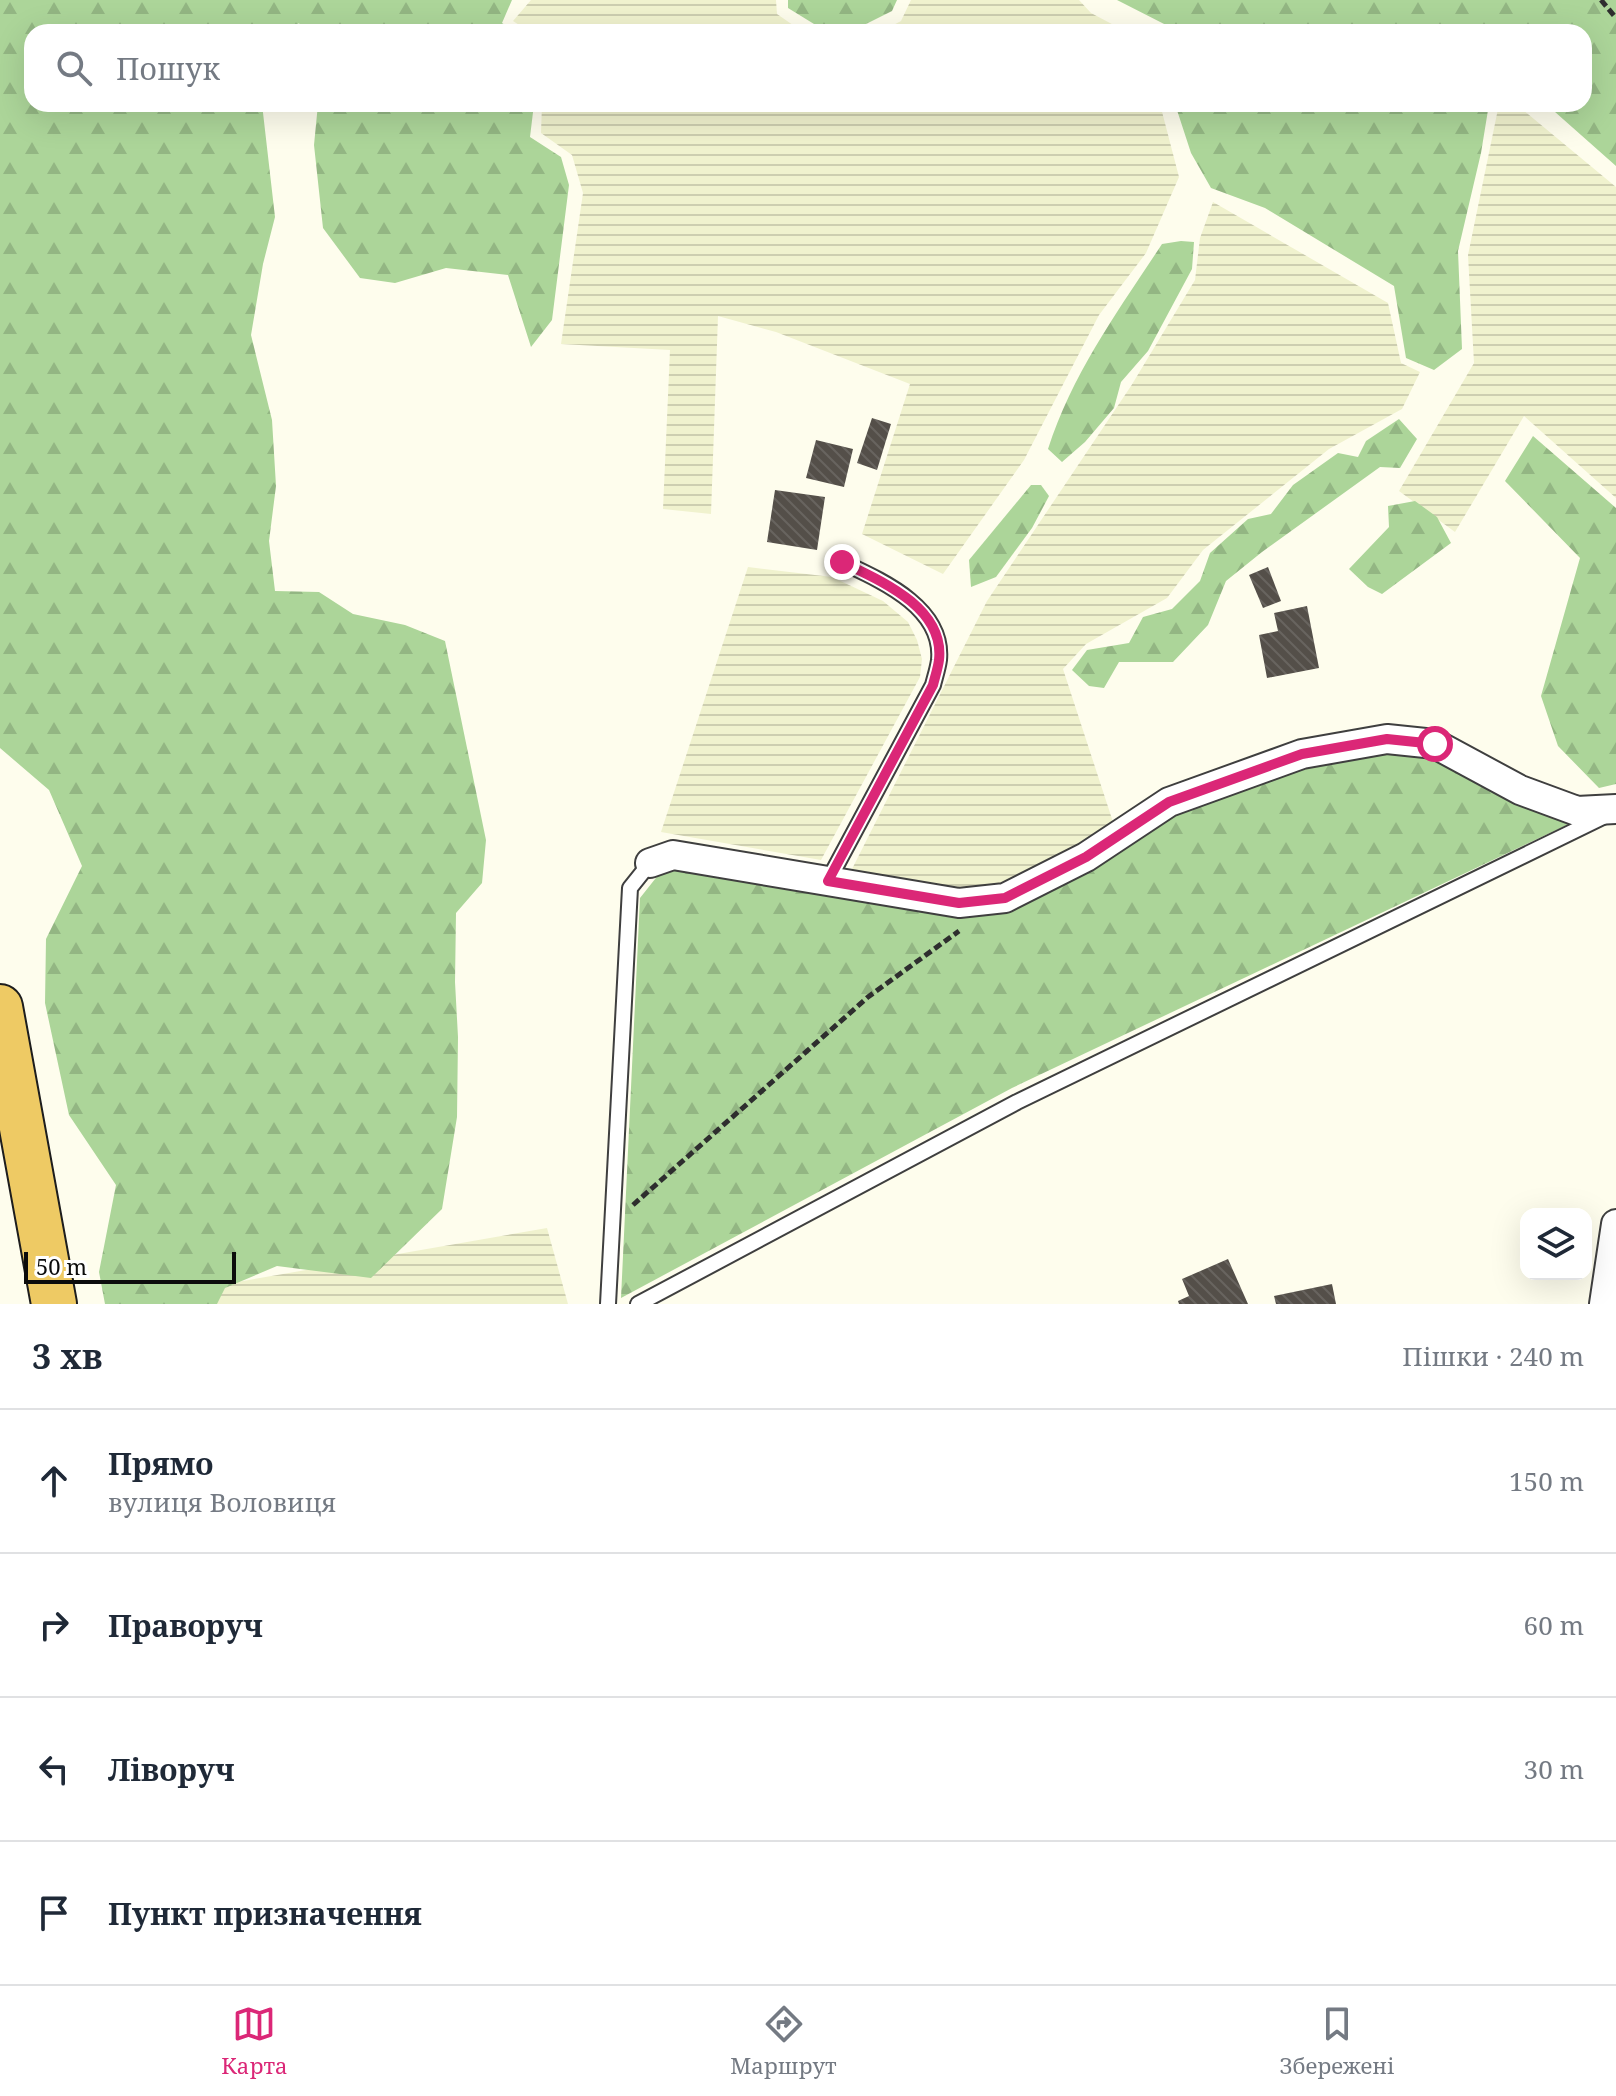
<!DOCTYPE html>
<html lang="uk">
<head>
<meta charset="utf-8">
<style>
	:root { --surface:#fff; --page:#f6f6f7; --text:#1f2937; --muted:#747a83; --line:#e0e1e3; --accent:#db2777 }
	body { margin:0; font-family:"Noto Serif",serif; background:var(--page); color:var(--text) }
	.controls { position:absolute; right:24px; bottom:24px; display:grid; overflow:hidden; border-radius:16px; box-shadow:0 8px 32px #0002 }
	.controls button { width:72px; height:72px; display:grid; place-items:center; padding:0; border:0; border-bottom:2px solid var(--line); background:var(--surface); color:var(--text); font:40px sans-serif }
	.scale { position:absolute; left:24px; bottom:20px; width:212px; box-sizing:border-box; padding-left:8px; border:4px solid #0c0c0c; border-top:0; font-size:22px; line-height:28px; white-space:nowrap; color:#0c0c0c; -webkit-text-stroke:6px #fff; paint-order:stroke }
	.stop { position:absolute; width:24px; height:24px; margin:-18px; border:6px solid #db2777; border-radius:50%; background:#fff }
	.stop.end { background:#db2777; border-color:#fff; box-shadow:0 2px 8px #0008 }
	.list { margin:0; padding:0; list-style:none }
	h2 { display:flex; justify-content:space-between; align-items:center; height:104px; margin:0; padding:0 32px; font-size:34px }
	h2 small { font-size:26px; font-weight:400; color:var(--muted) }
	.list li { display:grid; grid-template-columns:52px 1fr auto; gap:24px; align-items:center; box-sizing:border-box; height:144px; padding:0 32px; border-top:2px solid var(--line) }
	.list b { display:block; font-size:30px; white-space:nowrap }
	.list p { margin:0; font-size:26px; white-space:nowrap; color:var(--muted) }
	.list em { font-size:26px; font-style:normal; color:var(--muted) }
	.icon { flex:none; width:44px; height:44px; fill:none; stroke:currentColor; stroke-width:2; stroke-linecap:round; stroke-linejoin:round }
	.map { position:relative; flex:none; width:1616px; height:1304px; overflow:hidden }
	.search { position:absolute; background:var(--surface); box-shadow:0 8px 32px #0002; left:24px; right:24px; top:24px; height:88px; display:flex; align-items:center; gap:20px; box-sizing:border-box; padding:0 28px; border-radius:24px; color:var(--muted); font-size:30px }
	.sheet { height:680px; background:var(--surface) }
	nav { display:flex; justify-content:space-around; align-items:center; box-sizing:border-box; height:112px; border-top:2px solid var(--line); background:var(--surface); font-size:22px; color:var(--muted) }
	nav a { display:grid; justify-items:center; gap:4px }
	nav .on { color:var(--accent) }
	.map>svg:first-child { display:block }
</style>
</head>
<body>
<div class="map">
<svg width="1616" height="1304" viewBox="0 0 1616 1304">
	<defs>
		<pattern id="farmland-rules" width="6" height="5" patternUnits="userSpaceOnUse" patternTransform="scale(2)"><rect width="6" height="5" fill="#f0f2ce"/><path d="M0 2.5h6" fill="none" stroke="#cdceb0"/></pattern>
		<pattern id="forest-firs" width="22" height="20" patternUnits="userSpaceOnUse" patternTransform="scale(2)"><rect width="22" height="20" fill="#acd599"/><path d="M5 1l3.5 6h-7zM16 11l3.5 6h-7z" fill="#93b683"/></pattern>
		<pattern id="building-back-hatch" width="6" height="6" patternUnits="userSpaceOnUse" patternTransform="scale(2)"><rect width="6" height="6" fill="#544f49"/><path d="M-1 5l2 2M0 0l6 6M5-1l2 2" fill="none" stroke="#68645f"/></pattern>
	</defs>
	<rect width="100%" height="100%" fill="#fefded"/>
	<!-- farmland -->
	<g fill="url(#farmland-rules)">
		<polygon points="531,0 776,0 777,14 803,32 530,32 513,21"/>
		<polygon points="911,0 1079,0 1091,13 1127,32 880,32 901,21"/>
		<polygon points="542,104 1160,104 1179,177 1146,253 1099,315 1024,460 943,574 862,534 910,384 776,332 718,316 711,514 663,509 670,350 561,344 583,193 572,155 541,133"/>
		<polygon points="1499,104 1516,104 1616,187 1616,498 1524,416 1455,532 1399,491 1474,363 1468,255"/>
		<polygon points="1213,202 1388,303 1401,363 1420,372 1402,409 1329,449 1203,550 1167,598 1086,644 1063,669 1113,822 1076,847 1002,886 963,888 851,871 987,601 1131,386 1195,280 1200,238"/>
		<polygon points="748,567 832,577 883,601 908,622 917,640 922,659 920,677 821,860 661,832"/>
		<polygon points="547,1228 568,1304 111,1304"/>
	</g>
	<!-- forest -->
	<g fill="url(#forest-firs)">
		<polygon points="0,0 512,0 502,23 516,32 302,32 299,23 291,32 32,32 32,104 262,104 275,217 263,264 251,335 272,420 276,486 269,541 275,591 319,592 353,614 405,625 445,641 486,840 482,883 456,913 455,982 458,1037 457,1117 442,1209 371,1278 277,1266 225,1288 217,1304 105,1304 99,1272 116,1185 69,1115 45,1003 46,939 82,866 49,790 0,748"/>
		<polygon points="788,0 897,0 892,11 850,32 827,32 788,8"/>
		<polygon points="1117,0 1616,0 1616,166 1546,104 1584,104 1584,32 1167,32 1168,26"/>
		<polygon points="318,104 534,104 530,137 561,157 569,185 552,320 531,347 508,275 446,268 395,283 360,278 323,228 314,145"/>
		<polygon points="1175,104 1489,104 1481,153 1458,251 1462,349 1434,370 1406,358 1394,286 1265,208 1211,188 1191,153"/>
		<path d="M1181 241 1194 242 1192 269 1148 351 1121 382 1114 408 1085 442 1062 462 1048 449C1073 372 1118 311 1162 244Z"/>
		<polygon points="1399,419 1417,439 1400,468 1380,467 1262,552 1226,581 1208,625 1173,662 1119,662 1104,688 1089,686 1072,670 1087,650 1129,643 1143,617 1172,609 1200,581 1210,553 1248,519 1271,514 1293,485 1338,453 1358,457 1366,441"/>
		<polygon points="1533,436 1616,508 1616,784 1599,788 1558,746 1541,696 1580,558 1505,481"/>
		<polygon points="1031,485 1041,485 1049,496 1032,528 996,577 971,587 969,560"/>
		<polygon points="1415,501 1437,517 1451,543 1382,594 1368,587 1349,569 1389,527 1388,506"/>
		<polygon points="1389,753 1430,759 1516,801 1573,822 1012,1088 621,1298 640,898 659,874 679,869 955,918 1007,911 1174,812 1304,767"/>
	</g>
	<!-- building -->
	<g fill="url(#building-back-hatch)">
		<polygon points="872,418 891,424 877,470 857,463"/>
		<polygon points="816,440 853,449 844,487 806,478"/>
		<polygon points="775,490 825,497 817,550 767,542"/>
		<polygon points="1268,567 1281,601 1263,608 1249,575"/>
		<polygon points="1307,606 1319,668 1267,678 1259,635 1278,631 1274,613"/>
		<polygon points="1228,1259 1248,1304 1179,1304 1178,1301 1189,1296 1182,1279"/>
		<polygon points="1332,1284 1336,1304 1276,1304 1274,1296"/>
	</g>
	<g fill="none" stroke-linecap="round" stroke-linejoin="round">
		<defs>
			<g id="service">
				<path d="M828 881 933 685C935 677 938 668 939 660 944 607 880 580 842 562"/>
				<polyline points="608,1304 630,888 650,863"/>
				<polyline points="638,1304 1017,1102 1605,816"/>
			</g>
			<g id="minor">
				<polyline points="650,863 673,855 959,903 1005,898 1086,857 1169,802 1302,754 1387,739 1435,744 1520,790 1577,811 1616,809"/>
				<polyline points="1604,1304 1616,1224"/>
			</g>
			<polyline id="trunk" points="0,1007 54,1304"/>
		</defs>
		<!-- service casing -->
		<use href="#service" stroke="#3f3f3f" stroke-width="18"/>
		<!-- minor casing -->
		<use href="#minor" stroke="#3f3f3f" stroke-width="32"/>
		<!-- trunk casing -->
		<use href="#trunk" stroke="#1d1d1d" stroke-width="48"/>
		<!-- path -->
		<g stroke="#2e2e2e" stroke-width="5" stroke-dasharray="8 4" stroke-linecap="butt">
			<polyline points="1601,0 1616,18"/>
			<polyline points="633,1205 868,997 959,931"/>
		</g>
		<!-- service -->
		<use href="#service" stroke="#fff" stroke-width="14"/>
		<!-- minor -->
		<use href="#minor" stroke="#fff" stroke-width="28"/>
		<!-- trunk -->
		<use href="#trunk" stroke="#eeca64" stroke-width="44"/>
	</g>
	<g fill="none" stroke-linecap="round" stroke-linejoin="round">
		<!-- route -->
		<path stroke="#db2777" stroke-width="10" d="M842 562C879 580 945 607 939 660 938 668 935 677 933 685L828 881 959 903 1005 898 1086 857 1169 802 1302 754 1387 739 1435 744"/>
	</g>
</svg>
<div class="controls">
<button><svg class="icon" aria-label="layers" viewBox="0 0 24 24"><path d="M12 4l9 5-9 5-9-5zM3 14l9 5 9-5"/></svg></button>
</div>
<div class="scale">50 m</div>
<div class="stop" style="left:1435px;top:744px"></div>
<div class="stop end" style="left:842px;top:562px"></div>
<div class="search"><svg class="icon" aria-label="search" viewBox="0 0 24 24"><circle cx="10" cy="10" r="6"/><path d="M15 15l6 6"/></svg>Пошук</div>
</div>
<section class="sheet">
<h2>3 хв<small>Пішки · 240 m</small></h2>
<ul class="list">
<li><svg class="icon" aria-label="ahead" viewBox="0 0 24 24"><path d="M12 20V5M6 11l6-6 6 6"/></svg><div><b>Прямо</b><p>вулиця Воловиця</p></div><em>150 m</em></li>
<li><svg class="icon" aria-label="right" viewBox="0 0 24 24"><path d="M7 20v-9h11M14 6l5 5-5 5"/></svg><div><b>Праворуч</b></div><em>60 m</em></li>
<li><svg class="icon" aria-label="left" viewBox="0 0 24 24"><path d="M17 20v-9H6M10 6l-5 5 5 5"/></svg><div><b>Ліворуч</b></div><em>30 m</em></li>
<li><svg class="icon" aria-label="arrive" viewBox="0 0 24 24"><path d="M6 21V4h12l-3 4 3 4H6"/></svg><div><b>Пункт призначення</b></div></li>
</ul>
</section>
<nav>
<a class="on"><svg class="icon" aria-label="map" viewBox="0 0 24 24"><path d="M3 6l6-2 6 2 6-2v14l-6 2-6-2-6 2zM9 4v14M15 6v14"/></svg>Карта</a>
<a><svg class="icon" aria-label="directions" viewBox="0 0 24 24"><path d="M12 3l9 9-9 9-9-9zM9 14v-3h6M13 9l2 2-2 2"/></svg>Маршрут</a>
<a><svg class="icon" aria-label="saved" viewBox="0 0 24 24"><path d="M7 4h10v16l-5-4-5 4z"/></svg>Збережені</a>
</nav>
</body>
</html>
